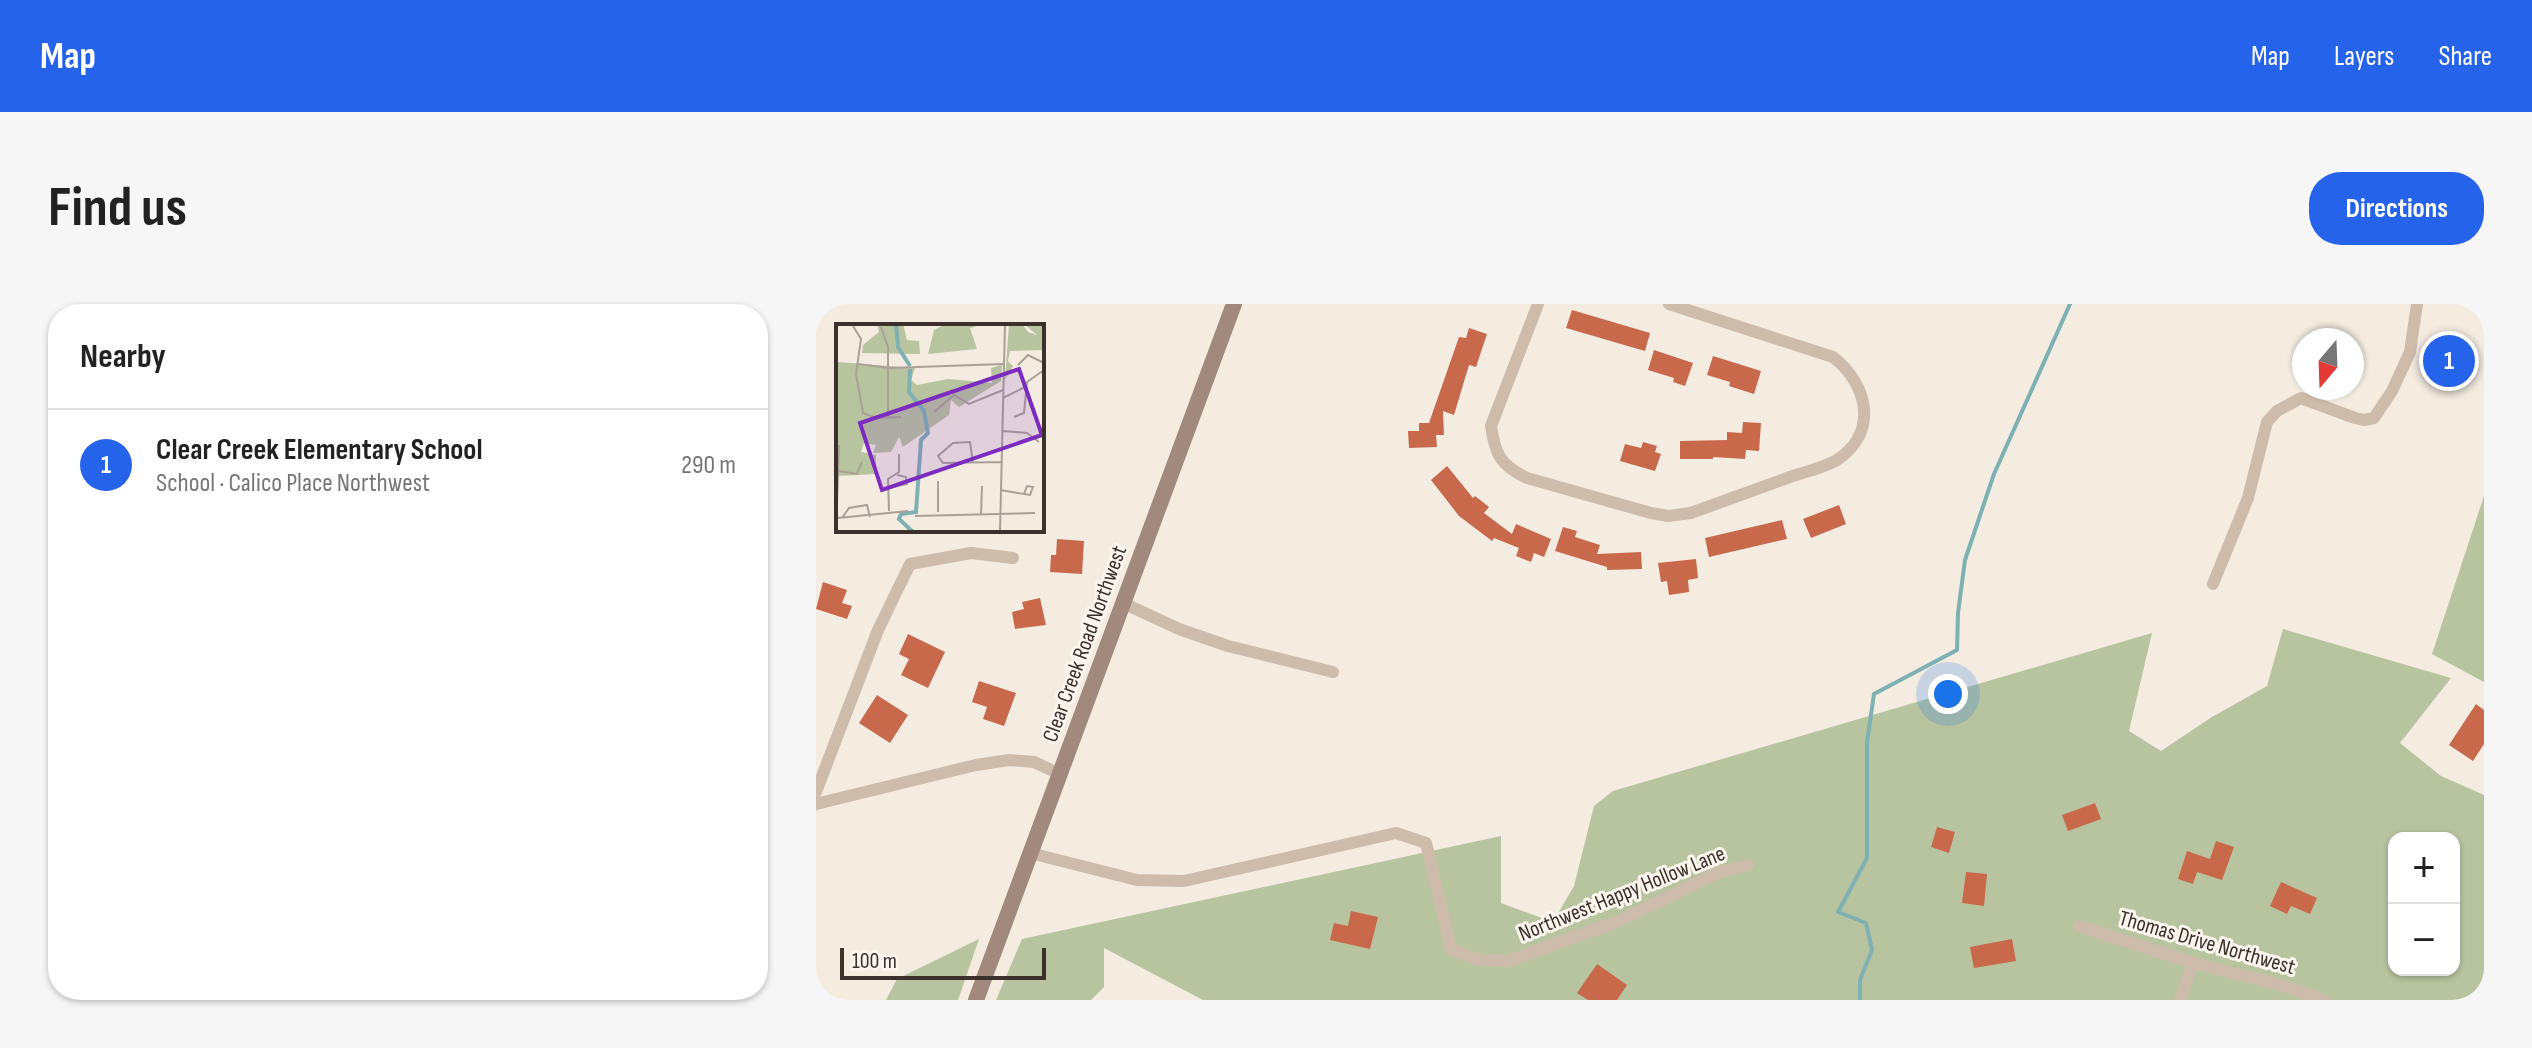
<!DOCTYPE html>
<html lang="en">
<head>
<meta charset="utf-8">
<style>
	:root { --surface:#fff; --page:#f6f6f6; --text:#222; --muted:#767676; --line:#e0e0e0; --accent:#2563eb }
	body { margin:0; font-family:"Sofia Sans Condensed",sans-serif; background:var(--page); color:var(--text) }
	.controls { position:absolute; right:24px; bottom:24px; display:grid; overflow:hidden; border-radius:16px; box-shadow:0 2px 6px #0004 }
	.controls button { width:72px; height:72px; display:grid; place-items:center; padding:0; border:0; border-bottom:2px solid var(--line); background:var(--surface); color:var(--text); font:40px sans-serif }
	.compass { position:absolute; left:1476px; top:24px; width:72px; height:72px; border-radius:50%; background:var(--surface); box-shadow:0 2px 6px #0004; rotate:199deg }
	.scale { position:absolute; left:24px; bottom:20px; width:206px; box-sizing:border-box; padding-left:8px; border:4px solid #3b302b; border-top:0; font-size:22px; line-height:28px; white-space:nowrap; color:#3b302b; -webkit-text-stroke:6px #fbf5ee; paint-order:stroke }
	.you { position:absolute; left:1132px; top:390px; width:28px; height:28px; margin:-20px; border:6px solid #fff; border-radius:50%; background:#1a73e8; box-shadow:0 0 0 12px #1a73e833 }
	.badge { display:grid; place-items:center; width:52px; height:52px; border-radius:50%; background:var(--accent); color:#fff; font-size:26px; font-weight:700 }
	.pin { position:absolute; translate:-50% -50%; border:4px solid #fff; box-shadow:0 2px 8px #0006 }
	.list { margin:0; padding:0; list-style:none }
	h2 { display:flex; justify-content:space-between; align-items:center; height:104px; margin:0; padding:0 32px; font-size:34px }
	h2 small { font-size:26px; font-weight:400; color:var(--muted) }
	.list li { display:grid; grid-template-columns:52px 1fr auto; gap:24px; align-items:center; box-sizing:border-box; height:112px; padding:0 32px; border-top:2px solid var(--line) }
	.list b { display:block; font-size:30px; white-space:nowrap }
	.list p { margin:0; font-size:26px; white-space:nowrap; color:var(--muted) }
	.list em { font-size:26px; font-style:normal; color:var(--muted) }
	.map { position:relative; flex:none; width:1668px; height:696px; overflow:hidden; border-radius:32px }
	header { display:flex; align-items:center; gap:48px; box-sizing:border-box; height:112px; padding:0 40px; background:var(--accent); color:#fff }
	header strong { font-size:38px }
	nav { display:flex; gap:44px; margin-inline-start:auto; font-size:28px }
	.intro { display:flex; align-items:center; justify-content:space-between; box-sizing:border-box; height:192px; padding:0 48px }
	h1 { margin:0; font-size:56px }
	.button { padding:20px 36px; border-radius:32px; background:var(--accent); color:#fff; font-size:28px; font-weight:700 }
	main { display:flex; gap:48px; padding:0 48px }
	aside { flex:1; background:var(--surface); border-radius:32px; box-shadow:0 2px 6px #0004 }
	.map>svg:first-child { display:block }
</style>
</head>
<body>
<header>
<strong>Map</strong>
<nav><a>Map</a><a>Layers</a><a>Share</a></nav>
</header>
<div class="intro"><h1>Find us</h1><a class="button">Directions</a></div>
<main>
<aside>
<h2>Nearby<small></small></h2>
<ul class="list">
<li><span class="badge">1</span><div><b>Clear Creek Elementary School</b><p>School · Calico Place Northwest</p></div><em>290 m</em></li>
</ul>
</aside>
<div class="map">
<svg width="1668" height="696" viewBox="0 0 1668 696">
	<rect width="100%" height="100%" fill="#f4ebe1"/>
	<!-- green -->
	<g fill="#b8c4a0" fill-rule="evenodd">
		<polygon points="1668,192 1668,378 1616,350"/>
		<path d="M1467 325 1635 374 1584 439 1625 472 1668 491V696H387L288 644V683L275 696H180L206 635 685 532V599L737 618 758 582 778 502 797 487 1336 329 1313 427 1345 447 1396 413 1451 382ZM1578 534H1638V666H1578Z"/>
		<polygon points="163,635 142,696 70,696 81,675"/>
	</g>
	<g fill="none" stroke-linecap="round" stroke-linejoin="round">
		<!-- stream -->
		<polyline stroke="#7fb0b2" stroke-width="4" points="1044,696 1044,676 1056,646 1050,619 1022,608 1051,554 1051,438 1058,390 1141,346 1142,309 1149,256 1178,170 1254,0"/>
	</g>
	<!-- building -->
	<g fill="#c8694b">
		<polygon points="756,6 834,29 829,47 750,24"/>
		<polygon points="653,24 671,30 660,63 653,61 638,111 627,107 628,131 620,131 621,143 593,144 592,127 603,127 603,119 613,119 643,33 650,34"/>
		<polygon points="838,46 877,59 869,82 857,78 858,74 832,66"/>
		<polygon points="897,52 945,67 938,90 913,82 914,78 891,71"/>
		<polygon points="927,118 945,119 943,147 930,146 929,155 897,153 897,155 864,155 864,137 911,136 911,128 926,129"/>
		<polygon points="827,138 841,142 839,148 845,150 839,167 804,157 809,140 825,144"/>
		<polygon points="631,162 657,194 659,192 673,203 668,209 696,230 700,220 735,235 728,253 718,249 715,258 700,252 703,244 678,234 676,237 643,212 615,176"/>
		<polygon points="1023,201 1030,220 995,234 987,215"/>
		<polygon points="966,216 971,235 893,253 889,234"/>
		<polygon points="747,223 761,227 759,233 784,241 781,250 825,248 826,265 791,266 791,263 739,247"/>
		<polygon points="241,235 268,237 266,270 234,268 235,251 240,251"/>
		<polygon points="880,255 882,274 872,276 873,288 853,291 851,277 845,278 842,259"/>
		<polygon points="7,278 31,286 26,299 36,302 31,315 0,305"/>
		<polygon points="224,294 230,321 199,325 196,308 208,305 206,298"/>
		<polygon points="92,330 129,348 112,384 85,371 93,355 83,350"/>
		<polygon points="163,377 200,389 188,422 167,415 171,403 156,398"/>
		<polygon points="61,391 92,411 74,439 43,419"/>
		<polygon points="1660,400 1668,406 1668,440 1657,457 1633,441"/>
		<polygon points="1279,499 1285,515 1252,527 1246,511"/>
		<polygon points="1121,523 1139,528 1133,549 1115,543"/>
		<polygon points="1400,537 1418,543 1406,576 1381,568 1377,580 1362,575 1371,547 1394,555"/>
		<polygon points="1150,568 1171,570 1168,602 1146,599"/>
		<polygon points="1465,578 1501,594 1494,610 1475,602 1471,610 1454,602"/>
		<polygon points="535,607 562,613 554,645 514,636 518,619 532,622"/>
		<polygon points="1196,635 1200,657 1158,664 1154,643"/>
		<polygon points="781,660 811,681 801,696 772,696 761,689"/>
	</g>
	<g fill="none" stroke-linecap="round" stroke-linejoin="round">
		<!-- minor -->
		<g stroke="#cdbbac" stroke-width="12">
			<path d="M722 0 675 122C679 150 684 161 711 174L835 209 852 212 875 209C908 197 941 185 974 173 989 168 1007 164 1021 156 1063 128 1052 80 1017 53L853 0"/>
			<polyline points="1397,280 1432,194 1451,118 1461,107 1485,94 1539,114 1548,116 1558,114 1576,87 1594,48 1601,0"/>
			<polyline points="307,299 363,325 412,342 517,368"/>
			<polyline points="0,488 62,326 94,260 155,249 197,254"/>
			<polyline points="0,500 160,461 193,456 218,458 244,470"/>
			<polyline points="214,549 321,576 368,577 580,529 610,539 635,645 663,656 692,657 803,617 901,569 932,561"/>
			<polyline points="1263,622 1377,659 1462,680 1508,696"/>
			<polyline points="1364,696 1377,659"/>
		</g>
		<!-- secondary -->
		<polyline stroke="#a18a7d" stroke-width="16" points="160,696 418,0"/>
	</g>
	<g text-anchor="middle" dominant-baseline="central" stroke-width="6" stroke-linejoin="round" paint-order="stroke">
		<!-- street labels -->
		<g font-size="22" fill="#3b302b" stroke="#fbf5ee">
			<text transform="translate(269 340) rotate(-70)">Clear Creek Road Northwest</text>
			<text transform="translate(806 590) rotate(-22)">Northwest Happy Hollow Lane</text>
			<text transform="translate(1391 639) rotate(16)">Thomas Drive Northwest</text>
		</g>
	</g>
	<!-- overview -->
	<g transform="translate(20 20)">
		<rect width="208" height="208" fill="#f4ebe1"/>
		<path d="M41 0H67L71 16 83 17 84 30 26 29 27 21 43 8ZM110 0H148L134 4 141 25 92 30 98 6ZM173 0H186L192 8 201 11 188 0H208V26L174 27 172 37 177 42 169 56ZM2 38 79 44 75 56 81 61 112 55 156 59 155 44 166 41 165 57 123 83 115 76 113 91 67 123 63 113 55 128 37 129 40 121 28 119 25 128 40 131V150L2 152Z" fill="#b8c4a0"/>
		<path fill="none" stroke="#7fb0b2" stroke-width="4" d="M60 0 62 23 74 42M74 45 73 68 88 87 92 109 85 116 80 188 65 190 63 195 77 208"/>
		<path fill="none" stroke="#aaa098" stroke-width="2" d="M17 2 25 15 20 50 27 89 40 94 65 93M45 3 52 23V93M22 40 53 44 167 40M182 41 192 31 208 39M167 74 189 63M98 88 118 71 133 80 167 66M178 93 188 89 191 58 208 46M167 107 191 109 203 118M137 139 134 118 117 119 102 132 107 139 165 138M3 147 21 150 26 138M102 157V188M53 164 71 160 70 153 61 151M164 166 194 171 197 163 191 162 188 170M53 187 52 155 63 148V130M145 190 146 162M79 192 199 189M2 194 72 187M6 194 13 184 31 181 34 193M0 208 3 121M164 208 169 0"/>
		<path fill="#7b2cbf" fill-opacity="0.15" stroke="#7b2cbf" stroke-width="4" d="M183 45 206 111 46 166 24 99Z"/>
		<rect width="208" height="208" fill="none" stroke="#3b302b" stroke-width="4"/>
	</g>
</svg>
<div class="controls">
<button>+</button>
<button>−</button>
</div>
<svg class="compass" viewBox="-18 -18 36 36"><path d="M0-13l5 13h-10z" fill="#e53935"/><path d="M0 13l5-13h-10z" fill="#767676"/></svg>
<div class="scale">100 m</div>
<div class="you"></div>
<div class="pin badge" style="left:1633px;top:57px">1</div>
</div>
</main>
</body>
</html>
